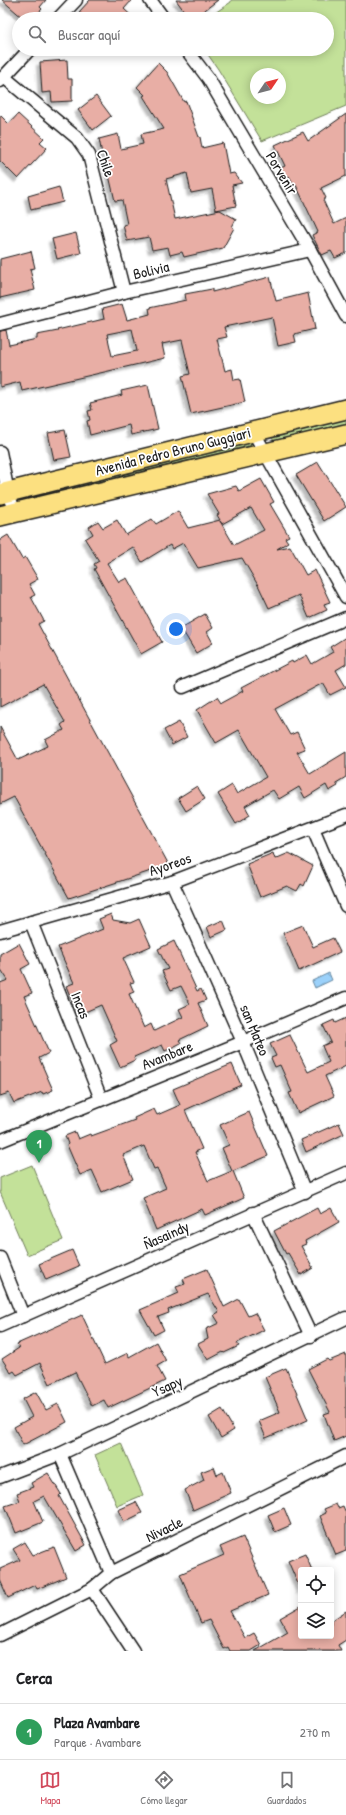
<!DOCTYPE html>
<html lang="es">
<head>
<meta charset="utf-8">
<style>
	:root { --surface:#fff; --page:#f6f6f6; --text:#202124; --muted:#757577; --line:#e0e0e0; --accent:#d1495b }
	body { margin:0; font-family:"Patrick Hand",sans-serif; background:var(--page); color:var(--text) }
	.controls { position:absolute; right:12px; bottom:12px; display:grid; overflow:hidden; border-radius:4px; box-shadow:0 2px 10px #0003 }
	.controls button { width:36px; height:36px; display:grid; place-items:center; padding:0; border:0; border-bottom:1px solid var(--line); background:var(--surface); color:var(--text); font:20px sans-serif }
	.compass { position:absolute; left:250px; top:68px; width:36px; height:36px; border-radius:50%; background:var(--surface); box-shadow:0 2px 10px #0003; rotate:55deg }
	.you { position:absolute; left:176px; top:629px; width:14px; height:14px; margin:-10px; border:3px solid #fff; border-radius:50%; background:#1a73e8; box-shadow:0 0 0 6px #1a73e833 }
	.badge { display:grid; place-items:center; width:26px; height:26px; border-radius:50%; background:var(--accent); color:#fff; font-size:13px; font-weight:700 }
	.pin { position:absolute; translate:-50% -33px; filter:drop-shadow(0 1px 2px #0008) }
	.pin::after { content:''; position:absolute; top:21px; width:14px; height:12px; background:inherit; clip-path:polygon(0 0,100% 0,50% 100%) }
	.list { margin:0; padding:0; list-style:none }
	h2 { display:flex; justify-content:space-between; align-items:center; height:52px; margin:0; padding:0 16px; font-size:17px }
	h2 small { font-size:13px; font-weight:400; color:var(--muted) }
	.list li { display:grid; grid-template-columns:26px 1fr auto; gap:12px; align-items:center; box-sizing:border-box; height:56px; padding:0 16px; border-top:1px solid var(--line) }
	.list b { display:block; font-size:15px; white-space:nowrap }
	.list p { margin:0; font-size:13px; white-space:nowrap; color:var(--muted) }
	.list em { font-size:13px; font-style:normal; color:var(--muted) }
	.icon { flex:none; width:22px; height:22px; fill:none; stroke:currentColor; stroke-width:2; stroke-linecap:round; stroke-linejoin:round }
	.map { position:relative; flex:none; width:346px; height:1651px; overflow:hidden }
	.search { position:absolute; background:var(--surface); box-shadow:0 2px 10px #0003; left:12px; right:12px; top:12px; height:44px; display:flex; align-items:center; gap:10px; box-sizing:border-box; padding:0 14px; border-radius:22px; color:var(--muted); font-size:15px }
	.sheet { height:108px; background:var(--surface) }
	nav { display:flex; justify-content:space-around; align-items:center; box-sizing:border-box; height:56px; border-top:1px solid var(--line); background:var(--surface); font-size:11px; color:var(--muted) }
	nav a { display:grid; justify-items:center; gap:2px }
	nav .on { color:var(--accent) }
	.map>svg:first-child { display:block }
</style>
</head>
<body>
<div class="map">
<svg width="346" height="1651" viewBox="0 0 346 1651">
	<defs>
		<pattern id="grass-tufts" width="24" height="20" patternUnits="userSpaceOnUse"><rect width="24" height="20" fill="#c3e199"/><path d="M3 7l-1-3M5 7V3M7 7l1-3M15 17l-1-3M17 17v-4M19 17l1-3" fill="none" stroke="#a7c083"/></pattern>
		<pattern id="water-waves" width="16" height="10" patternUnits="userSpaceOnUse"><rect width="16" height="10" fill="#9bd1fa"/><path d="M0 5q4-4 8 0t8 0" fill="none" stroke="#85b3d6"/></pattern>
		<filter id="shadow"><feDropShadow dx="-3.5" dy="3.5" stdDeviation="1" flood-color="#0004"/></filter>
	</defs>
	<rect width="100%" height="100%" fill="#fff"/>
	<filter id="ink" filterUnits="userSpaceOnUse"><feTurbulence type="fractalNoise" baseFrequency=".025" numOctaves="2"/><feDisplacementMap in="SourceGraphic" scale="8" xChannelSelector="R" yChannelSelector="G"/><feConvolveMatrix kernelMatrix="1 2 1 2 8 2 1 2 1" color-interpolation-filters="sRGB"/></filter>
	<g filter="url(#ink)">
		<!-- grass -->
		<g fill="url(#grass-tufts)" stroke="#707e5a">
			<polygon points="346,419 346,426 274,441 272,438 273,436"/>
			<polygon points="248,442 252,444 252,448 28,501 27,495"/>
		</g>
		<!-- garden -->
		<g fill="#c3e199" stroke="#707e5a" fill-rule="evenodd">
			<path d="M231 0H346V106L262 141 218 69 204 49H327V19H206L231 2ZM256 74H280V98H256Z"/>
			<polygon points="32,1165 63,1240 27,1255 0,1192 0,1178"/>
			<polygon points="121,1443 143,1495 117,1506 95,1455"/>
		</g>
		<!-- water -->
		<polygon fill="url(#water-waves)" stroke="#6889a1" points="329,973 332,980 315,988 312,981"/>
		<!-- building -->
		<g fill="#e8aea5" stroke="#1c1c1c" fill-rule="evenodd" filter="url(#shadow)">
			<polygon points="2,0 46,0 40,7 42,9 33,19 24,19"/>
			<polygon points="90,0 132,0 124,9 135,19 87,19 79,12"/>
			<polygon points="176,0 218,0 193,19 190,19"/>
			<polygon points="67,60 68,79 72,79 72,101 52,102 51,92 42,93 40,62"/>
			<polygon points="158,63 167,72 184,102 186,101 199,137 200,137 202,148 223,143 229,174 234,173 242,183 232,185 236,206 216,210 212,189 191,193 187,173 166,179 175,219 220,210 236,219 232,227 234,228 223,248 184,257 182,252 170,255 168,247 152,250 149,237 127,241 123,225 127,224 122,200 115,201 104,154 102,154 99,139 118,134 121,149 143,144 141,134 164,129 143,96 145,95 137,87"/>
			<polygon points="96,96 111,116 93,130 78,110"/>
			<polygon points="18,114 44,138 40,142 47,148 18,179 0,161 0,115 9,124"/>
			<polygon points="346,114 346,176 321,188 326,198 323,200 334,224 346,218 346,253 335,258 331,251 322,255 312,235 318,232 296,185 295,186 289,176 283,178 279,169 285,166 275,145 303,132 308,141"/>
			<polygon points="59,187 63,202 31,210 28,196"/>
			<polygon points="76,233 81,253 57,259 52,239"/>
			<polygon points="31,251 35,268 30,269 35,290 0,298 0,259"/>
			<path d="M270 277 276 301 308 293 315 329 294 334 296 342 278 346 272 317 224 327 227 337 217 339 225 371 232 369 234 380 240 379 245 402 191 414 182 376 190 374 182 340 162 344 165 358 22 391 20 382 0 387V331L6 330 9 345 37 339V335L58 331 57 330 104 319 102 309 122 304 127 320 150 314 149 308 186 300 185 294 212 289V292ZM132 329 137 351 112 356 107 334Z"/>
			<polygon points="148,385 158,429 131,435 129,425 90,435 87,421 90,420 88,411 92,410 90,403 122,395 121,391"/>
			<polygon points="65,430 71,457 54,460 48,433"/>
			<polygon points="318,462 346,507 324,521 296,475"/>
			<path d="M261 479 274 502 270 504 289 536 285 538 288 542 277 549 290 546 306 575 315 570 330 602 324 604 327 610 309 618 299 595 269 608 259 587 242 558 198 568 183 543 172 549 170 545 142 562 133 547 107 563 119 582 127 578 162 642 141 654 94 569 96 568 94 564 99 561 85 539 93 534 89 527 98 521 103 528 117 520 126 535 152 519 156 524 178 511 188 528 220 520 217 515 219 514 207 494 236 486 239 491ZM251 508 264 530 234 545 220 521 222 524Z"/>
			<polygon points="8,535 22,559 25,557 38,579 29,584 35,595 31,597 44,621 38,624 169,865 69,898 14,797 0,804 0,727 18,760 48,746 45,740 64,730 61,725 65,722 43,684 0,707 0,540"/>
			<polygon points="205,614 213,628 207,632 213,643 196,653 181,628"/>
			<polygon points="346,637 346,664 336,670 346,687 330,695 323,683 275,709 290,735 297,732 305,749 297,752 310,774 346,752 346,777 336,783 338,786 329,791 326,785 305,798 299,787 279,799 273,790 245,806 250,815 236,824 218,794 232,785 237,794 266,777 239,730 216,743 197,710 217,697 221,703 243,691 241,688 292,661 293,663 307,655 312,664 333,652 330,647"/>
			<polygon points="179,722 187,737 172,745 164,730"/>
			<polygon points="197,786 205,799 186,811 178,798"/>
			<polygon points="273,853 275,859 289,853 313,866 304,886 301,884 297,891 287,886 260,897 247,864"/>
			<polygon points="111,914 113,920 130,923 139,919 151,946 123,958 134,982 130,983 134,992 129,994 144,1028 151,1024 154,1031 183,1017 179,1009 190,1004 181,986 171,990 162,971 168,969 158,949 174,941 197,991 201,989 206,1000 198,1003 208,1026 179,1040 181,1043 165,1051 162,1045 134,1057 135,1060 120,1067 110,1045 117,1041 101,1005 78,1015 66,986 74,983 58,947 103,929 99,919"/>
			<polygon points="223,920 227,930 211,937 207,927"/>
			<polygon points="303,925 313,947 333,938 340,952 299,971 283,933"/>
			<polygon points="19,943 30,964 21,969 32,993 24,996 49,1053 39,1058 53,1090 43,1094 42,1092 14,1103 9,1093 0,1096 0,983 8,980 0,968 0,954"/>
			<polygon points="346,1018 346,1066 325,1076 334,1096 298,1113 289,1093 292,1092 280,1065 275,1067 271,1058 276,1056 270,1044 290,1035 308,1072 329,1062 322,1046 331,1042 323,1025 334,1020 335,1023"/>
			<polygon points="232,1064 241,1085 185,1110 202,1149 195,1152 208,1181 232,1171 222,1148 229,1145 220,1125 249,1112 268,1156 233,1171 244,1198 205,1215 202,1209 156,1230 143,1198 166,1188 157,1168 154,1169 144,1146 123,1155 133,1179 102,1192 92,1170 80,1175 67,1145 68,1144 65,1136 75,1132 78,1139 90,1134 91,1136 135,1120 134,1118 154,1109 157,1115 180,1105 173,1089"/>
			<polygon points="339,1123 344,1134 306,1152 301,1140"/>
			<polygon points="317,1208 320,1214 331,1208 339,1222 305,1241 306,1244 301,1246 313,1268 301,1275 288,1253 286,1254 274,1231"/>
			<polygon points="72,1250 79,1266 46,1280 39,1264"/>
			<polygon points="207,1269 224,1307 239,1299 248,1316 255,1313 264,1330 237,1343 239,1346 224,1353 223,1352 208,1360 198,1344 208,1339 206,1329 219,1323 214,1315 219,1312 208,1294 168,1310 169,1313 158,1317 164,1330 154,1335 140,1310 179,1293 176,1287 185,1284 183,1279"/>
			<polygon points="82,1315 105,1364 128,1353 129,1357 156,1342 166,1361 157,1366 165,1381 108,1408 104,1400 92,1406 75,1372 50,1384 40,1363 17,1375 14,1371 11,1373 2,1359 19,1348 17,1344"/>
			<polygon points="346,1354 346,1436 334,1441 324,1414 330,1412 308,1369 327,1359 329,1361"/>
			<polygon points="286,1368 308,1420 266,1438 259,1421 280,1412 265,1377"/>
			<polygon points="36,1392 46,1410 58,1404 67,1422 23,1445 14,1427 32,1417 23,1399"/>
			<polygon points="222,1409 234,1430 221,1438 209,1417"/>
			<polygon points="214,1467 217,1475 223,1472 231,1493 193,1510 185,1490 204,1480 201,1472"/>
			<polygon points="48,1473 61,1494 59,1496 86,1545 76,1551 44,1496 34,1501 43,1522 16,1533 5,1506 20,1501 17,1493 33,1487 31,1483"/>
			<polygon points="136,1502 142,1513 124,1522 118,1510"/>
			<polygon points="336,1504 338,1508 343,1506 346,1513 346,1551 336,1555 320,1516 326,1513 324,1509"/>
			<polygon points="284,1508 291,1525 275,1532 268,1515"/>
			<polygon points="243,1537 268,1595 230,1611 245,1638 254,1633 261,1645 251,1651 230,1651 228,1647 224,1649 209,1620 201,1623 180,1574 224,1555 220,1547"/>
			<polygon points="25,1542 33,1555 54,1547 66,1577 37,1589 35,1585 8,1598 0,1580 0,1569 20,1560 13,1549"/>
			<polygon points="305,1554 312,1570 301,1570 301,1591 288,1561"/>
			<polygon points="301,1606 301,1636 331,1636 331,1621 346,1611 346,1640 338,1645 341,1651 255,1651 288,1632 280,1618"/>
		</g>
		<g fill="none" stroke-linecap="round" stroke-linejoin="round">
			<defs>
				<g id="street">
					<polyline points="150,0 164,19"/>
					<polyline points="58,19 76,0"/>
					<polyline points="186,49 208,78 310,250 346,316"/>
					<polyline points="4,77 77,138 89,155 124,292"/>
					<polyline points="0,81 30,49"/>
					<polyline points="0,324 124,292 310,250"/>
					<polyline points="253,431 346,597"/>
					<polyline points="0,452 8,493 15,513"/>
					<polyline points="183,687 346,618"/>
					<polyline points="313,829 346,906"/>
					<polyline points="172,882 243,1042 305,1192"/>
					<polyline points="31,922 101,1099"/>
					<polyline points="0,931 172,882 346,815"/>
					<polyline points="0,1141 243,1042 346,998"/>
					<polyline points="253,1213 311,1336"/>
					<polyline points="0,1258 23,1316"/>
					<polyline points="0,1326 346,1173"/>
					<polyline points="60,1454 111,1573"/>
					<polyline points="0,1477 60,1454 346,1318"/>
					<polyline points="92,1589 133,1651"/>
					<polyline points="0,1635 92,1589 111,1573 346,1456"/>
				</g>
				<g id="primary">
					<polyline points="0,494 346,409"/>
					<polyline points="0,516 346,434"/>
				</g>
			</defs>
			<!-- street casing -->
			<use href="#street" stroke="#1c1c1c" stroke-width="15"/>
			<!-- primary casing -->
			<use href="#primary" stroke="#1c1c1c" stroke-width="22"/>
			<!-- street -->
			<use href="#street" stroke="#fff" stroke-width="12"/>
			<!-- primary -->
			<use href="#primary" stroke="#fce080" stroke-width="19"/>
		</g>
	</g>
	<g text-anchor="middle" dominant-baseline="central" stroke-width="3.5" stroke-linejoin="round" paint-order="stroke">
		<!-- street labels -->
		<g font-size="15" fill="#1c1c1c" stroke="#fff">
			<text transform="translate(106 163) rotate(71)">Chile</text>
			<text transform="translate(282 173) rotate(59)">Porvenir</text>
			<text transform="translate(151 270) rotate(-13)">Bolivia</text>
			<text transform="translate(173 451) rotate(-14)">Avenida Pedro Bruno Guggiari</text>
			<text transform="translate(170 864) rotate(-19)">Ayoreos</text>
			<text transform="translate(81 1005) rotate(68)">Incas</text>
			<text transform="translate(255 1030) rotate(67)">san Mateo</text>
			<text transform="translate(167 1055) rotate(-22)">Avambare</text>
			<text transform="translate(166 1235) rotate(-24)">Ñasaindy</text>
			<text transform="translate(167 1386) rotate(-25)">Ysapy</text>
			<text transform="translate(164 1529) rotate(-26)">Nivacle</text>
		</g>
	</g>
</svg>
<div class="controls">
<button><svg class="icon" aria-label="locate" viewBox="0 0 24 24"><circle cx="12" cy="12" r="6"/><path d="M12 2v4M12 18v4M2 12h4M18 12h4"/></svg></button>
<button><svg class="icon" aria-label="layers" viewBox="0 0 24 24"><path d="M12 4l9 5-9 5-9-5zM3 14l9 5 9-5"/></svg></button>
</div>
<svg class="compass" viewBox="-18 -18 36 36"><path d="M0-13l5 13h-10z" fill="#e53935"/><path d="M0 13l5-13h-10z" fill="#757577"/></svg>
<div class="you"></div>
<div class="pin badge" style="left:39px;top:1163px;background:#2e9e5b">1</div>
<div class="search"><svg class="icon" aria-label="search" viewBox="0 0 24 24"><circle cx="10" cy="10" r="6"/><path d="M15 15l6 6"/></svg>Buscar aquí</div>
</div>
<section class="sheet">
<h2>Cerca<small></small></h2>
<ul class="list">
<li><span class="badge" style="background:#2e9e5b">1</span><div><b>Plaza Avambare</b><p>Parque · Avambare</p></div><em>270 m</em></li>
</ul>
</section>
<nav>
<a class="on"><svg class="icon" aria-label="map" viewBox="0 0 24 24"><path d="M3 6l6-2 6 2 6-2v14l-6 2-6-2-6 2zM9 4v14M15 6v14"/></svg>Mapa</a>
<a><svg class="icon" aria-label="directions" viewBox="0 0 24 24"><path d="M12 3l9 9-9 9-9-9zM9 14v-3h6M13 9l2 2-2 2"/></svg>Cómo llegar</a>
<a><svg class="icon" aria-label="saved" viewBox="0 0 24 24"><path d="M7 4h10v16l-5-4-5 4z"/></svg>Guardados</a>
</nav>
</body>
</html>
